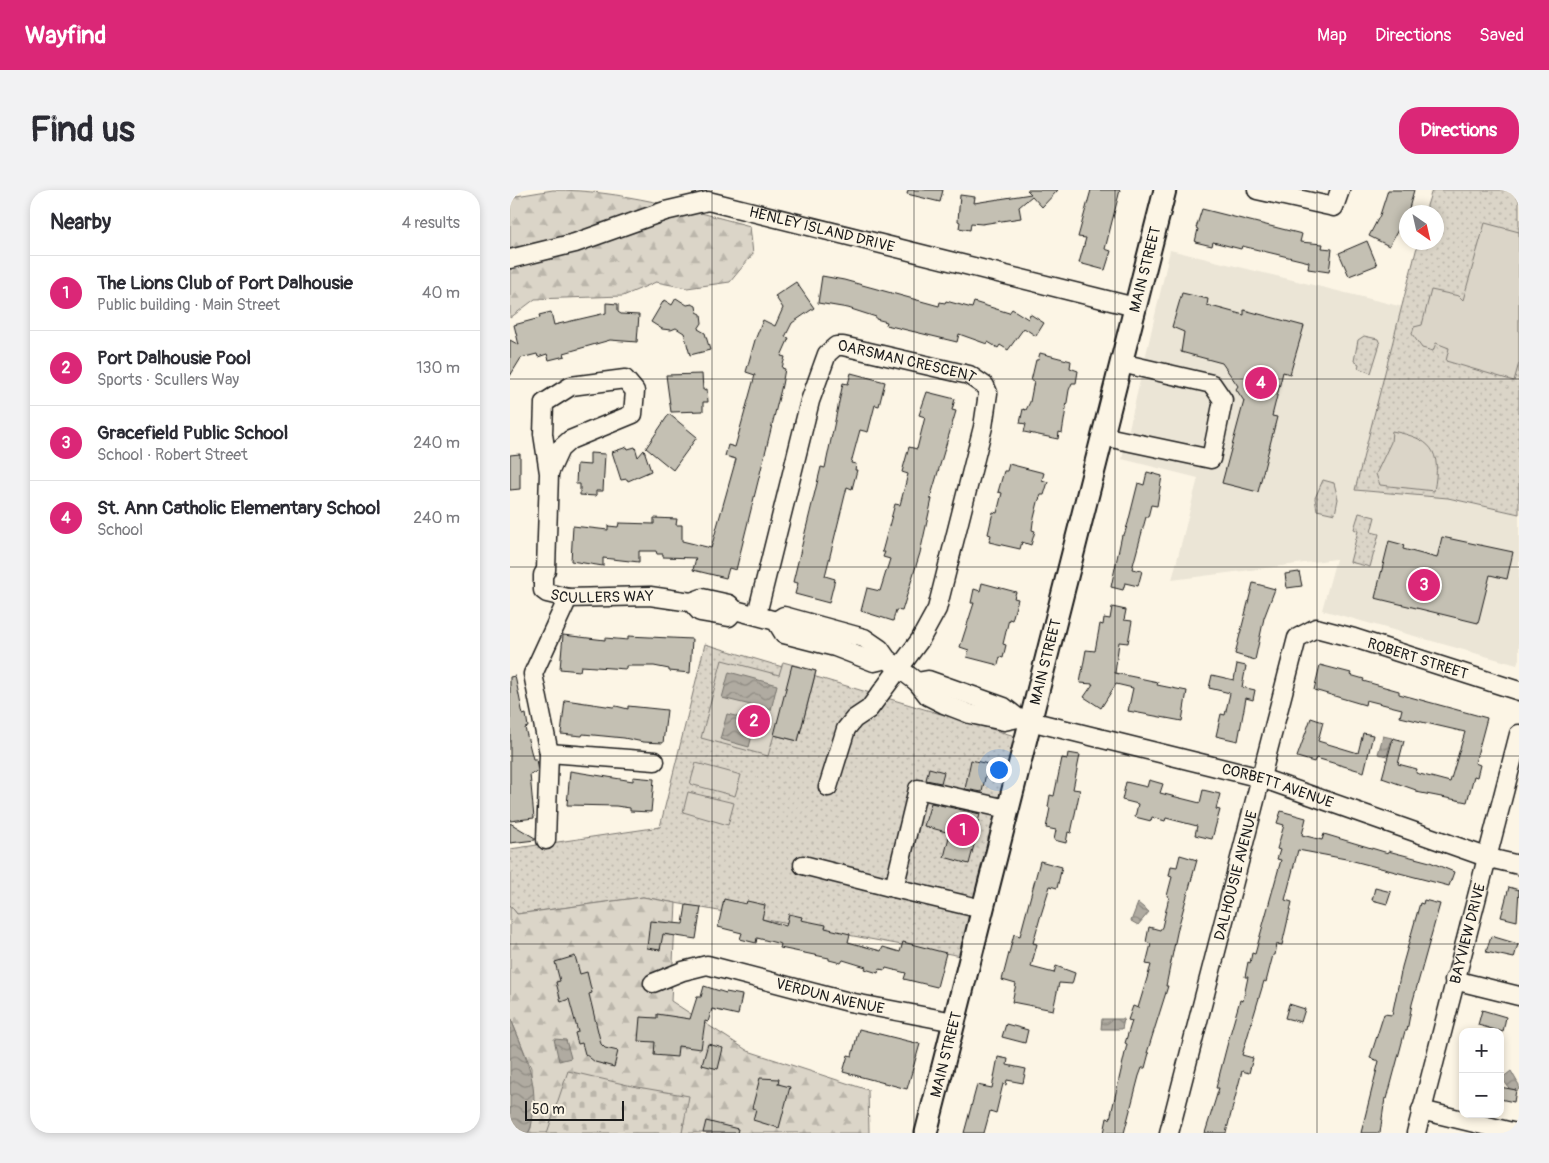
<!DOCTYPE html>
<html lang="en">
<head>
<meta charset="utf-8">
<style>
	:root { --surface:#fff; --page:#f2f2f3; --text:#2b2b33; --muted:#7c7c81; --line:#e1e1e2; --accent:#db2777 }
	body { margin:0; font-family:Pangolin,sans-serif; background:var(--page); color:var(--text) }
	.controls { position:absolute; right:15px; bottom:15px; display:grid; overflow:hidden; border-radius:10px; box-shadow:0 2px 8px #0003 }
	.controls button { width:45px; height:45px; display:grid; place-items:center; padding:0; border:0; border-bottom:1px solid var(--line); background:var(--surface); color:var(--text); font:25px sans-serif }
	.compass { position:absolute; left:889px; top:15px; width:45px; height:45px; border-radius:50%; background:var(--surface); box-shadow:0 2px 8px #0003; rotate:146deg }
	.scale { position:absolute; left:15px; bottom:12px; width:99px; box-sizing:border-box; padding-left:5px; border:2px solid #1c1c1c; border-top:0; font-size:14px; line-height:18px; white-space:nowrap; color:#1c1c1c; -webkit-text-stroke:4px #fcf5e5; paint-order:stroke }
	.you { position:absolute; left:488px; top:579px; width:18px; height:18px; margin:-12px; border:4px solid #fff; border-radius:50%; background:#1a73e8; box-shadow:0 0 0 8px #1a73e833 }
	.badge { display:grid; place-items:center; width:32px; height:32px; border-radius:50%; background:var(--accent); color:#fff; font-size:16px; font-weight:700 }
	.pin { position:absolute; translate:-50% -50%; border:2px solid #fff; box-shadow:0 1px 5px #0006 }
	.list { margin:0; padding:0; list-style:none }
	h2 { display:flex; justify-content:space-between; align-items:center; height:65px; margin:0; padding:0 20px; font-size:21px }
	h2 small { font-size:16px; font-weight:400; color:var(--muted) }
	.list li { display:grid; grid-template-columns:32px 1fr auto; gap:15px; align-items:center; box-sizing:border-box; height:75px; padding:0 20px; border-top:1px solid var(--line) }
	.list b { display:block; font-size:19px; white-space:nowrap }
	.list p { margin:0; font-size:16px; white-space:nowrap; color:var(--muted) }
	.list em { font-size:16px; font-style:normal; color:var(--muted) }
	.map { position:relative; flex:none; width:1009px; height:943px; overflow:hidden; border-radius:20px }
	header { display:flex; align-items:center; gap:30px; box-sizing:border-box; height:70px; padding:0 25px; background:var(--accent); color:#fff }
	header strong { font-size:24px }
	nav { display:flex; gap:28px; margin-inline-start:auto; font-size:18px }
	.intro { display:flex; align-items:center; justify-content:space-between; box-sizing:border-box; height:120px; padding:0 30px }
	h1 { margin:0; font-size:35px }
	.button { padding:12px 22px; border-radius:20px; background:var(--accent); color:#fff; font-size:18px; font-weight:700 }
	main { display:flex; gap:30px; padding:0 30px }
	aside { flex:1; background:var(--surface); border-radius:20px; box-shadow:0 2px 8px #0003 }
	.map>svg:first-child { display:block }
</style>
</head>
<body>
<header>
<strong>Wayfind</strong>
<nav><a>Map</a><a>Directions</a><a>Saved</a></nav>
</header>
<div class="intro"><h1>Find us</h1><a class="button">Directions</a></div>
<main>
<aside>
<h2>Nearby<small>4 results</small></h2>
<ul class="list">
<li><span class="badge">1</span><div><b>The Lions Club of Port Dalhousie</b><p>Public building · Main Street</p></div><em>40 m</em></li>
<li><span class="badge">2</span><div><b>Port Dalhousie Pool</b><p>Sports · Scullers Way</p></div><em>130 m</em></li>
<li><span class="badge">3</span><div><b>Gracefield Public School</b><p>School · Robert Street</p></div><em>240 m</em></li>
<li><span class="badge">4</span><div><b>St. Ann Catholic Elementary School</b><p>School</p></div><em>240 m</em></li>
</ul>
</aside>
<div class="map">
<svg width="1009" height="943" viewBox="0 0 1009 943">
	<defs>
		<pattern id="grass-dots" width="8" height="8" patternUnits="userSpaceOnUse" patternTransform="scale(1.25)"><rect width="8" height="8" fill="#dbd5c8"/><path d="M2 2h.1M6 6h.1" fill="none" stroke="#bbb6ab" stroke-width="1.8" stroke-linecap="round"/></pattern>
		<pattern id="forest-firs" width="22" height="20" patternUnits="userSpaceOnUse" patternTransform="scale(1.25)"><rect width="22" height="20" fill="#dbd5c8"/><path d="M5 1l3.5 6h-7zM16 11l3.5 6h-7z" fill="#bbb6ab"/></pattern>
		<pattern id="cemetery-stones" width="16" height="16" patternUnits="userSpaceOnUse" patternTransform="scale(1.25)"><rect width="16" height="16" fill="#dbd5c8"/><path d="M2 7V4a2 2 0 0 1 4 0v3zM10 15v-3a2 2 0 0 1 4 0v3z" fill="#bbb6ab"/></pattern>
		<pattern id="water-waves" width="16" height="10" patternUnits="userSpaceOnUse" patternTransform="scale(1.25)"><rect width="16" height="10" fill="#b0aba1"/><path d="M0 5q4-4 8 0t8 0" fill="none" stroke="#8e8a82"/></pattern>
	</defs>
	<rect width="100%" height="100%" fill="#fcf5e5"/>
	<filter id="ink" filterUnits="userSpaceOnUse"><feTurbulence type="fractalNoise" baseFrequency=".02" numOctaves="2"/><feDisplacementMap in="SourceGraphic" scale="10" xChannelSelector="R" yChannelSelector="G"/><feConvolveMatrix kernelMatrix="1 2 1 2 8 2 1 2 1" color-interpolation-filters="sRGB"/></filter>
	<g filter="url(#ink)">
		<!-- built -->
		<polygon fill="#ebe5d6" points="660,60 893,117 845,300 938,308 1009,324 1009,468 1007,475 812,420 826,369 662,390 688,288 612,269"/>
		<!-- grass -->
		<g fill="url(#grass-dots)" stroke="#7c7872">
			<polygon points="922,0 1009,0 1009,324 938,308 845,300 908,53 926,52 926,22 915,22"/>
			<polygon points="854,146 868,149 870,154 861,183 848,178 849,174 844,171 848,150"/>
			<polygon points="813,290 824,293 828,309 825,324 807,320 805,308"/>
			<polygon points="849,323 865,327 861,342 869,344 860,377 840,372 848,341 844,339"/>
			<polygon points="195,454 515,549 462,768 133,707 7,724 0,715 0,659 150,637"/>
		</g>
		<!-- forest -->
		<g fill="url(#forest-firs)" stroke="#7c7872">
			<path d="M43 0C110 0 176 19 240 36L243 64 220 92 177 98 146 92 113 106 25 109 0 128V7Z"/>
			<polygon points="133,707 166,713 161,811 238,861 358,900 359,943 18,943 21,938 21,878 0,827 0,715 7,724"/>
		</g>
		<!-- cemetery -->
		<polygon fill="url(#cemetery-stones)" stroke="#7c7872" points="58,881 122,896 179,906 172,943 37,943"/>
		<!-- garden -->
		<g fill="#dbd5c8" stroke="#7c7872">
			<polygon points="975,33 1009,42 1009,173 1004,191 936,171 939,158 926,153 923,161 912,158 902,144 904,137 912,135 921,100 949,106 953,110"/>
			<path d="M882 241C921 249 932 259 924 301L870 295 866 284 881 252Z"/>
			<polygon points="212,470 269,485 273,472 306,481 288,551 264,545 258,566 191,548"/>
			<polygon points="186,573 231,585 225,606 180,594"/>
			<polygon points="178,602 224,613 218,635 173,622"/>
		</g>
		<!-- water -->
		<g fill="url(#water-waves)" stroke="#75726c">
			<polygon points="219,482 267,495 261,520 212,508"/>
			<polygon points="217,524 246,531 239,557 210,549"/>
			<polygon points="873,546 882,548 877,566 868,564"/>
			<polygon points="628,713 639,722 628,735 621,731"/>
			<path d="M0 827C13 859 28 889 23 925 22 931 22 937 18 943H0Z"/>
			<polygon points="592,829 614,829 612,839 591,839"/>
			<polygon points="44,849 56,850 61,868 49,871"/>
			<polygon points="1001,881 1009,895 1009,899 1003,904 992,888"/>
		</g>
		<!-- building -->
		<g fill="#c4c0b3" stroke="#1c1c1c">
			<polygon points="398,0 433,0 430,12 397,4"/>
			<polygon points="517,0 548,0 532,17 522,6 509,17 511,28 472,34 461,33 460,40 449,38 450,32 448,31 450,5 465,7 464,13 521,4"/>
			<polygon points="581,0 610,0 595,59 601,61 595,80 569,73 576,48 568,47"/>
			<polygon points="878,0 904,0 898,22 879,56 859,46 870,25"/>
			<polygon points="692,19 792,44 790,52 813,54 812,58 822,59 819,82 798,79 799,72 732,56 731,59 703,52 702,56 685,52 688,39 686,38"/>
			<polygon points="857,51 867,75 839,86 829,63"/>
			<polygon points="312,86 334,90 429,116 430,112 435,113 436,111 462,118 464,112 499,123 502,119 518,129 520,124 534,133 526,146 514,138 498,160 490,155 488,158 478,152 477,154 449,144 447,152 376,135 377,132 366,129 366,127 338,118 308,113"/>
			<polygon points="286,92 304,118 282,133 275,147 279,148 271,166 275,167 272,178 275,179 272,195 226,380 219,378 216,388 183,380 186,368 153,367 153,364 147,364 146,361 129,361 129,372 93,368 93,376 61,371 63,336 98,340 98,336 108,337 109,333 144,334 144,328 167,329 166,335 172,335 172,351 201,358 226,269 215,266 218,255 225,257 245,185 236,182 245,150 253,130 265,136 273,118 265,106"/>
			<polygon points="672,103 698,109 697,115 734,125 734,120 794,136 780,184 773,182 762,226 767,227 748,302 712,293 734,211 726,199 728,196 712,173 671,162 674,142 662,137"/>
			<polygon points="166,108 177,115 182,114 186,116 187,122 191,124 192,133 188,139 195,143 200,160 180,165 174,143 166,138 161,140 152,139 141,132 154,110 162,115"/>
			<polygon points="96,113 108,114 108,122 111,124 129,125 127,152 100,150 54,163 55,166 39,170 37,164 28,167 27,164 11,168 0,186 0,150 9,155 4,135 30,128 29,125 41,122 44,135 96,123"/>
			<polygon points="530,163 561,171 560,178 568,181 566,193 562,193 559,200 552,243 549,242 548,249 514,242 516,234 510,233 513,219 516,220 520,212 524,191 521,191 526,170 528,170"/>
			<polygon points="341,183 375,192 369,216 365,215 358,242 350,240 341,273 346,274 345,280 347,280 342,299 337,297 315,386 325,389 319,413 285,404 288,393 283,392 311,277 315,278 333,193 338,194"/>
			<polygon points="192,184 193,200 197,199 198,212 193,212 193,221 161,222 156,185"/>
			<polygon points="417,202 445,209 442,220 446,221 420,309 422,309 410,363 392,421 386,420 383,431 351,421 357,398 370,401 380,369 373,367 375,362 372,362 385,314 390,315 398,284 392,282 399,257 407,259 415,227 409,225"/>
			<polygon points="159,224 187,247 163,280 136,258"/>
			<polygon points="117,257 118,259 125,257 128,267 134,260 141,281 118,291 117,289 111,290 102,262"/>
			<polygon points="80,263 95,264 93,301 86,301 86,306 70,305 70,294 66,294 67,274 80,275"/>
			<polygon points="10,264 10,299 0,300 0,265"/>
			<polygon points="499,274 534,283 532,290 538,292 534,305 531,305 528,312 523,332 522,340 525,341 521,355 512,352 510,359 479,352 481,345 478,344 483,322 487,323 492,303 488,302 494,281 497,281"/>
			<polygon points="637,282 652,286 647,316 641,315 638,327 636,327 622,379 632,381 628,396 615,393 613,400 601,397 612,345 614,345 618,333 628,293 634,295"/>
			<polygon points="932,347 1003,362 997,389 980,385 968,433 865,408 879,351 894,355 893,359 927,368"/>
			<polygon points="789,382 792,396 777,398 775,384"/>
			<polygon points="472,393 506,402 504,408 508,409 502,430 499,429 493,454 496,455 493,468 490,467 488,475 457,467 459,460 450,457 464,413 461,413 464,399 470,401"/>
			<polygon points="743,393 765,399 754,428 745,470 725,464"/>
			<polygon points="602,417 616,420 614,430 622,431 618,453 609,452 605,483 648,492 647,495 677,501 672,531 618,521 623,498 606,494 591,518 574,507 583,494 570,493 576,460 585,461 590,434 593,435 594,428 600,429"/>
			<polygon points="53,445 95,450 95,448 118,450 118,446 182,449 180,483 159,481 159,479 144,476 116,476 116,479 71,476 70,481 50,479"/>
			<polygon points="727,474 736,476 732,497 745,500 743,510 736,508 728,551 706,546 711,524 715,525 720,503 699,498 702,485 724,490"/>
			<polygon points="282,475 306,481 288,551 264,545"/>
			<polygon points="810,475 841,483 840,485 854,489 853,491 889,501 889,504 977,528 965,573 970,575 967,587 964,586 957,612 906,602 906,600 872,588 883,548 894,551 888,574 907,579 906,583 940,592 955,542 890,527 892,519 856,510 855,515 804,500"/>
			<polygon points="5,486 13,525 16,524 18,537 15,538 23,569 26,569 28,582 20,584 24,628 0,631 0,487"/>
			<polygon points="55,510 103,517 106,516 118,519 118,516 157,520 153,553 133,552 114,548 73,544 72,546 51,544"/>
			<polygon points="801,528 813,532 808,551 848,563 853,543 863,545 854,582 806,568 804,572 787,567"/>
			<polygon points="558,563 570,565 563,599 570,600 561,643 558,642 556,653 544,650 546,640 536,638 540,618 538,617 540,605 544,606 552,568 557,569"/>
			<polygon points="461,570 478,574 472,602 455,599"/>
			<polygon points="419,578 434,582 431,593 416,590"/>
			<polygon points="60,581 123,591 123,587 144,589 141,622 120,621 120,618 106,616 57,615"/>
			<polygon points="639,590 653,594 650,603 690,613 693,600 710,604 706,619 710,620 702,649 685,645 687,636 656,628 655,631 642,627 641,631 625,627 628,614 612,610 616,592 637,597"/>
			<polygon points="421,613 470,624 467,636 469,636 459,674 434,667 440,643 414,636"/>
			<polygon points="771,621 796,628 792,645 812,650 814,644 878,663 878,661 920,672 944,682 939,696 836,669 788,660 775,710 782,712 772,755 767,754 765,765 763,765 756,792 754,791 732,865 743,868 739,883 732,881 716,943 695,943 709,898 706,898 719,848 730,810 733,811 738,787 735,787 738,772 740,773 742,763 745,764 771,670 767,669 770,660 767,659 774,635 767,633"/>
			<polygon points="0,633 25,648 25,650 0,653"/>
			<polygon points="670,665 687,670 668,738 656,796 658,796 637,863 639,863 635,878 632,878 629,886 614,943 594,943 597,928 600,929 617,854 615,853 622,831 618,830 623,816 628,818 641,775 636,774 641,754 636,752 639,737 650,740 652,737 659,707 657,706 662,687 659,686 661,676 667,677"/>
			<polygon points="530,671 552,677 547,698 540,696 530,728 523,753 527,754 521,777 544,783 546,776 565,783 562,794 549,793 543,820 502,812 506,794 492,790 504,744 510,746"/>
			<polygon points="999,697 1009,700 1007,731 991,727"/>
			<polygon points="865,698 881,702 877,714 862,710"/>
			<polygon points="214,709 236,714 237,711 255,715 252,729 276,736 279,724 292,727 291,730 316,735 315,738 340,744 338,752 371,761 373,757 390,762 393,752 436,763 427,797 394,789 396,783 376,778 375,780 369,779 368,783 355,779 356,777 333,770 331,773 319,770 319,768 270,758 271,754 247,748 246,753 230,749 232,743 208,737"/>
			<polygon points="914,710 930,714 902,814 897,841 895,841 877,909 875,908 870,943 851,943 869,871 860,868 874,824 882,825 892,777 910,713 913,714"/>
			<polygon points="176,715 191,717 186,749 153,744 150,760 137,758 140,731 173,734"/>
			<polygon points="981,746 1008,754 1004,768 976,762"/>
			<polygon points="65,766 70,784 77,782 82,803 79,804 91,854 95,858 108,861 104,877 85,872 75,864 72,853 68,854 65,843 68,842 59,809 51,812 46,792 50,791 45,772"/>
			<polygon points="194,796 216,803 216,802 232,805 228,825 202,819 198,832 195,831 191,859 168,856 167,867 144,865 145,852 128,851 130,827 147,828 147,824 180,829 187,807 191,807"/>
			<polygon points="779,814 795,819 791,832 775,828"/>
			<polygon points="972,820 996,827 993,842 968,835"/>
			<polygon points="496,834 518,840 515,853 492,847"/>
			<polygon points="349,839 410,854 397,899 333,882 338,865 342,866"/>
			<polygon points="198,854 213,858 208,879 192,875"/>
			<polygon points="488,867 498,869 497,875 516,879 513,893 497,890 496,895 493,894 486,923 480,921 474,943 454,943 467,895 482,898"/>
			<polygon points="250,888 269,889 268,894 280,897 269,938 243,930 246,919 242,918"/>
			<polygon points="990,897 1006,900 1004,912 990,909"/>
			<polygon points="196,931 228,939 227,943 193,943"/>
		</g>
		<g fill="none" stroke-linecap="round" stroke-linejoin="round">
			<defs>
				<g id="minor">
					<polyline points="747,0 824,17 830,0"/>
					<path id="s1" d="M0 69 65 53 155 21 198 11 625 117"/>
					<polyline points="592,246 701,269 713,210 702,194 611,173"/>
					<path id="s2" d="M39 283 50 259 60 250 123 224 125 201 115 189 61 196 34 213 33 244 39 283 36 380 33 385V400L37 403 58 408 140 406 181 412 192 408 219 414 225 420 266 431 274 444 325 457 364 472 377 469"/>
					<polyline points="181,412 190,422 219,427 225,420"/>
					<path id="s3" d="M247 424 300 211 317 164 326 156H333L459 185 475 196 478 203 473 237 427 419 410 450 359 519 344 529 336 539 318 597"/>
					<polyline points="266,431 274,426 354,448 370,459 377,469 407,492 418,506 434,514 460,524 494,531 508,528"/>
					<path id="s4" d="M407 492 418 490 494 517 508 528 520 531 751 588 979 668 1009 675"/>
					<polyline points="39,563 145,571"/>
					<polyline points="36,650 39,563 23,484 58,408"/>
					<polyline points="293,675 384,698"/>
					<polyline points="472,719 384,698 408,599 497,619"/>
					<polyline points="944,790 1009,806"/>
					<path id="s5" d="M143 793 173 781 197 775 339 812 444 832"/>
					<polyline points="911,920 1006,943"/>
					<path id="s6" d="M659 943 787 448 806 438 844 448 1009 501"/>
					<path id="s7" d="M906 943 1009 544"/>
				</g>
				<g id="major">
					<path id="s8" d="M416 943 655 0"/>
				</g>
			</defs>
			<!-- minor casing -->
			<use href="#minor" stroke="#1c1c1c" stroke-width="21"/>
			<!-- major casing -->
			<use href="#major" stroke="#1c1c1c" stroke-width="25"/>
			<!-- minor -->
			<use href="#minor" stroke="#fcf5e5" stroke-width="18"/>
			<!-- major -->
			<use href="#major" stroke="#fcf5e5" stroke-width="21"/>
		</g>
	</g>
	<!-- grid -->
	<path fill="none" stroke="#1c1c1c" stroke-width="1" stroke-opacity="0.55" d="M202 0V943M404 0V943M605 0V943M807 0V943M0 189H1009M0 377H1009M0 566H1009M0 754H1009"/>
	<g text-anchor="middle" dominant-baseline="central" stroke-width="5" stroke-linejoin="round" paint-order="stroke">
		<!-- street labels -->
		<g font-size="15" fill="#1c1c1c" stroke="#fcf5e5">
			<text stroke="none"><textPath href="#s1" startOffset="324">HENLEY ISLAND DRIVE</textPath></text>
			<text stroke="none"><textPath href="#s8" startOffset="891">MAIN STREET</textPath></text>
			<text stroke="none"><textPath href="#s3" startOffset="354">OARSMAN CRESCENT</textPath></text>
			<text stroke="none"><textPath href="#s2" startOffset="482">SCULLERS WAY</textPath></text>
			<text stroke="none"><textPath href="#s6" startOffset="639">ROBERT STREET</textPath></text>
			<text stroke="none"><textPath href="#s8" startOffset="486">MAIN STREET</textPath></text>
			<text stroke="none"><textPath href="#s4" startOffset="378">CORBETT AVENUE</textPath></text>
			<text stroke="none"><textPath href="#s6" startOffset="266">DALHOUSIE AVENUE</textPath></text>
			<text stroke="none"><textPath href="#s7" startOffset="206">BAYVIEW DRIVE</textPath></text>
			<text stroke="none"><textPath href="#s5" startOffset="184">VERDUN AVENUE</textPath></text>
			<text stroke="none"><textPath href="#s8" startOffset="81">MAIN STREET</textPath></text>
		</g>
	</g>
</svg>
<div class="controls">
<button>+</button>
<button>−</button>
</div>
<svg class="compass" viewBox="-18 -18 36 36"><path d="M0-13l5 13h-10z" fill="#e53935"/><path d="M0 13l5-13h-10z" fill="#7c7c81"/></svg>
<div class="scale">50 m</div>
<div class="you"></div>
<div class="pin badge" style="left:453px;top:640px">1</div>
<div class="pin badge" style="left:244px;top:531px">2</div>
<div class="pin badge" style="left:914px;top:395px">3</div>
<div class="pin badge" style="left:751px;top:193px">4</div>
</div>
</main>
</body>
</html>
